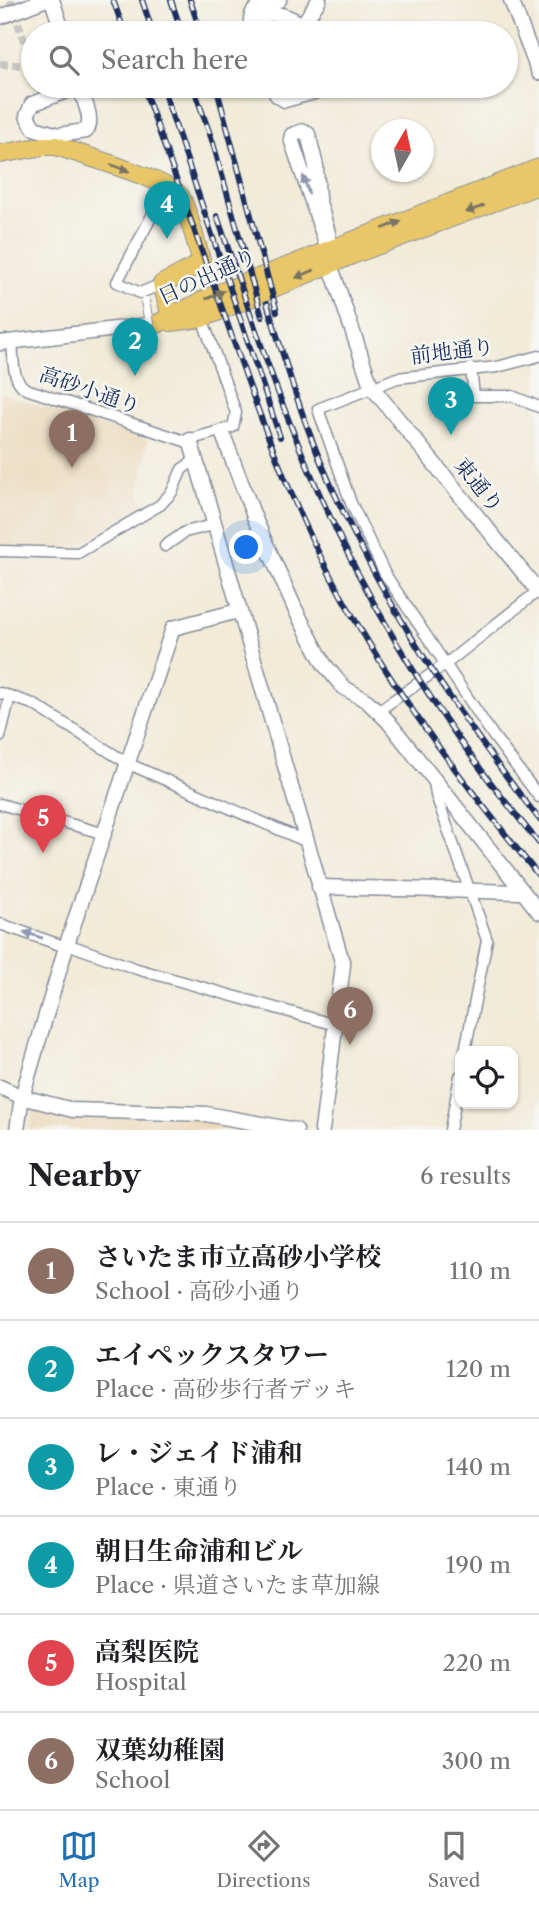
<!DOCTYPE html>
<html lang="en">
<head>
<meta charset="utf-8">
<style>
	:root { --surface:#fff; --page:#f2f2f2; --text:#202124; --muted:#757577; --line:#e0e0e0; --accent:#1f6fb2 }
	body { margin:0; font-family:"Libre Caslon Text","Noto Serif JP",serif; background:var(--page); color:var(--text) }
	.controls { position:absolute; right:21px; bottom:21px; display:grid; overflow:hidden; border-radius:14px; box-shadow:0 2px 5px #0004 }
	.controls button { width:63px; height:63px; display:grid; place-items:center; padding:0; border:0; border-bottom:2px solid var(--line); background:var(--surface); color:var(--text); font:35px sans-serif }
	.compass { position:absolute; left:371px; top:119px; width:63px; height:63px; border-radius:50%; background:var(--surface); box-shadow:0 2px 5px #0004; rotate:9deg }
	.you { position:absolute; left:247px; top:548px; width:24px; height:24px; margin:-18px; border:5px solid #fff; border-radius:50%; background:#1a73e8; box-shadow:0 0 0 10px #1a73e833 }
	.badge { display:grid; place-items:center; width:46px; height:46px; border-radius:50%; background:var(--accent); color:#fff; font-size:23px; font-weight:700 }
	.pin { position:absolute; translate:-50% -58px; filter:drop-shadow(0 2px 4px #0008) }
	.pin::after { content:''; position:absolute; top:37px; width:24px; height:21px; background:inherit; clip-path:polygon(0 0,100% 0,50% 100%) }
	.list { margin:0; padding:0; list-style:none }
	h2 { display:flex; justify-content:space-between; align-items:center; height:91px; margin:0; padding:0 28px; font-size:30px }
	h2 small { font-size:23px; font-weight:400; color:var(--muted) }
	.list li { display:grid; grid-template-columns:46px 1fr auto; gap:21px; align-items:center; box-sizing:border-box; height:98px; padding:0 28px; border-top:2px solid var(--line) }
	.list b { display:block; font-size:26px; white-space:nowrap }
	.list p { margin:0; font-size:23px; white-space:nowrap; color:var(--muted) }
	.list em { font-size:23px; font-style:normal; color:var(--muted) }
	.icon { flex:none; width:38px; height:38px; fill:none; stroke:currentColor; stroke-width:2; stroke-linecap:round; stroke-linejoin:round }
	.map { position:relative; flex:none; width:539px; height:1130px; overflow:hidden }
	.search { position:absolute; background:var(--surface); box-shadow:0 2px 5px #0004; left:21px; right:21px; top:21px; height:77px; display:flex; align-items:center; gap:18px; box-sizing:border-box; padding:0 24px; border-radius:38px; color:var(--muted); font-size:26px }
	.sheet { height:679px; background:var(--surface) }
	nav { display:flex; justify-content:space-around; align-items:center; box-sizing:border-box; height:98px; border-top:2px solid var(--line); background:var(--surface); font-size:19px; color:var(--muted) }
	nav a { display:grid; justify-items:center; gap:4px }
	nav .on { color:var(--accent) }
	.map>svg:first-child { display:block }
</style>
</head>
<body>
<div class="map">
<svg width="539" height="1130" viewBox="0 0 539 1130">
	<rect width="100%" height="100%" fill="#f6f6f2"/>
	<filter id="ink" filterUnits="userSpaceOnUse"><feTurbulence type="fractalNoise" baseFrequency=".0143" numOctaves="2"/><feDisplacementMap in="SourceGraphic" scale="14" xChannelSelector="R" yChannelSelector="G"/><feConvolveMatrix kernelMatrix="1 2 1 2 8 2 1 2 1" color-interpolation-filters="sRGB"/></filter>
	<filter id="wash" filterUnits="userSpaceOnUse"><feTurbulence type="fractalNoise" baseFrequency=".00686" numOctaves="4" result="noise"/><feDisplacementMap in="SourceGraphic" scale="28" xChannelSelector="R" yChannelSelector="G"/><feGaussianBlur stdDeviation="1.57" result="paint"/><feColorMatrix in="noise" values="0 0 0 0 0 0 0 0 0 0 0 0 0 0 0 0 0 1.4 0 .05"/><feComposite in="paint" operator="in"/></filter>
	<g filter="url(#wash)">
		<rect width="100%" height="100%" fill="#f1ebd8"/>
		<!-- built -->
		<g fill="#ebd8ba">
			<polygon points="0,393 148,440 139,495 146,505 73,549 0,547"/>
			<polygon points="33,1111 226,1120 277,1130 29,1130"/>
		</g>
	</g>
	<g filter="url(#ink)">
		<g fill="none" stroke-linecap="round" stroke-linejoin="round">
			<!-- pedestrian-tunnel -->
			<g stroke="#c6c5c0" stroke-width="8" stroke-dasharray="8 4" stroke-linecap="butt">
				<polyline points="11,0 32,66"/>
				<polyline points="0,64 33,66"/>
			</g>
			<defs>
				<polyline id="pedestrian" points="151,334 155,349"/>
				<g id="minor">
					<polyline points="162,284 140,293 117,282 167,187"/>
					<path d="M12 342C14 358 11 380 26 389L185 441 233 427 236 413 202 318"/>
					<polyline points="539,356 497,367 397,378 318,409 351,503 385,574 492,734 539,797"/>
					<polyline points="471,368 474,396 512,396 539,407"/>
					<polyline points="165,546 185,532 213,525"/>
					<polyline points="0,551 78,553 160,505 172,492 182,469 195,460"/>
					<polyline points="0,693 33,704 129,764 305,841"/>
					<polyline points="378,711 447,663 538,591"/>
					<polyline points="0,737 10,696"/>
					<polyline points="434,781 436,795 487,940 465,1051"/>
					<polyline points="0,804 105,834"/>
					<polyline points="0,924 66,947"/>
					<polyline points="67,944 137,969 336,1025"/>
					<polyline points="450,1130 460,1076"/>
				</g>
				<g id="tertiary">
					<polyline points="52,0 63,33"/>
					<polyline points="511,0 539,73"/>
					<polyline points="0,17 44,0"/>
					<path d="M251 25C249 6 264 5 279 0"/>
					<path d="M252 31C257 4 292 14 306 29"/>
					<polyline points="307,33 307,18 319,0"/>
					<path d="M73 86 69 90 32 104 27 116 34 128 58 135 86 131C95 120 83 99 79 86"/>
					<polyline points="272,86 277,95 285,100 314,92 321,86"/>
					<polyline points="328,249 291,139 292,135 303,131 308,134 316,166 318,199 328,233 330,264 371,386 539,592"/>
					<polyline points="0,343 157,324"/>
					<polyline points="222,432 255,519 296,611 324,664 343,687 367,701 387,720 539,912"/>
					<polyline points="190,440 343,965 322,1130"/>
					<polyline points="319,887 522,892"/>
					<polyline points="0,1087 22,1097 73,1110 206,1114 296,1130"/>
					<polyline points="17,1130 22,1097 66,947 173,628 238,611"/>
				</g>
				<g id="primary">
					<path d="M0 154 44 146H56C76 153 171 181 180 196 188 209 197 247 202 263L162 284 171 316"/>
					<polyline points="171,322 202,318 352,255 539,185"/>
					<polyline points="157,324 212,296 539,168"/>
				</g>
			</defs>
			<!-- pedestrian casing -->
			<use href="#pedestrian" stroke="#868d9b" stroke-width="10"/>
			<!-- minor casing -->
			<use href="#minor" stroke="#868d9b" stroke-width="13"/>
			<!-- tertiary casing -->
			<use href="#tertiary" stroke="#868d9b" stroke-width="17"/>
			<!-- primary casing -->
			<use href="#primary" stroke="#868d9b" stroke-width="20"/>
			<!-- pedestrian -->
			<use href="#pedestrian" stroke="#fff" stroke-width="8"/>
			<!-- minor -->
			<use href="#minor" stroke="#fff" stroke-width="10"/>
			<!-- tertiary -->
			<use href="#tertiary" stroke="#fff" stroke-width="14"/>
			<!-- primary -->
			<use href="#primary" stroke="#e9c769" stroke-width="18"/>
			<defs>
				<g id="rail">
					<polyline points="113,0 125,33"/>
					<polyline points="142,0 153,33"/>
					<polyline points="171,0 182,33"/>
					<polyline points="190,0 201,33"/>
					<path d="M143 86C170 161 196 236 223 311 249 386 275 461 309 533 369 660 451 768 539 876"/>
					<polyline points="162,86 280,437"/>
					<polyline points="193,86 213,143 262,317"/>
					<polyline points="216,86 277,312"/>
					<path d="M217 216C246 299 272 384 307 465 364 601 444 730 539 843"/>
					<path d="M267 303C283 355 299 409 320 460 375 591 452 708 539 819"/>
				</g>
			</defs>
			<!-- rail casing -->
			<use href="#rail" stroke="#1b2f5e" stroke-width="6"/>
			<!-- rail -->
			<use href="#rail" stroke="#f6f6f2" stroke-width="3.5" stroke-dasharray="10" stroke-linecap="butt"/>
			<defs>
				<polyline id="pedestrian-bridge" points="145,301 151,334"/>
			</defs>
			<!-- pedestrian-bridge casing -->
			<use href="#pedestrian-bridge" stroke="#868d9b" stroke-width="10" stroke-linecap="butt"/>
			<!-- pedestrian-bridge -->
			<use href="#pedestrian-bridge" stroke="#fff" stroke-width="8"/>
		</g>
		<!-- one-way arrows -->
		<defs><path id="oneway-solid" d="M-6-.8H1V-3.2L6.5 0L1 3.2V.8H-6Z" transform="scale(1.75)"/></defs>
		<g fill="#787363">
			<use href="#oneway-solid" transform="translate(120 168) rotate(21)"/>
			<use href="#oneway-solid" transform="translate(475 209) rotate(159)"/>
			<use href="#oneway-solid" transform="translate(392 225) rotate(-21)"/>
			<use href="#oneway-solid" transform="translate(305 274) rotate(157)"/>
			<use href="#oneway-solid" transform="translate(215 295) rotate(-24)"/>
		</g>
		<g fill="#8d97ae">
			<use href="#oneway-solid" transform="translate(306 185) rotate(-108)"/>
			<use href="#oneway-solid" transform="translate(33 935) rotate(-161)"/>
		</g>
	</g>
	<g text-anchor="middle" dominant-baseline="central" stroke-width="5" stroke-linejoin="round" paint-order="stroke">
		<!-- street labels -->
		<g font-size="21" fill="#1b2f5e" stroke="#f6f6f2">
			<text transform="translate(207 276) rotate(-25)">日の出通り</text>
			<text transform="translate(452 351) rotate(-7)">前地通り</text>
			<text transform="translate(90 390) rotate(19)">高砂小通り</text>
			<text transform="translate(479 485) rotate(51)">東通り</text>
		</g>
	</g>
</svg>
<div class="controls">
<button><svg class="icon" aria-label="locate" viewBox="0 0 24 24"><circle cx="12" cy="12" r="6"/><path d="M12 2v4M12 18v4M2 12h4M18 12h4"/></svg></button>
</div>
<svg class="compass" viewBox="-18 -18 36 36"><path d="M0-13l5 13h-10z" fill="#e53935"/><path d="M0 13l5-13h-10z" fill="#757577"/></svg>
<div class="you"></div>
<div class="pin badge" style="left:72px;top:468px;background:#8d6e63">1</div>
<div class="pin badge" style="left:135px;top:376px;background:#0f9aa8">2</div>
<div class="pin badge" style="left:451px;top:435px;background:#0f9aa8">3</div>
<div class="pin badge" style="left:167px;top:239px;background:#0f9aa8">4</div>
<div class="pin badge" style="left:43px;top:853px;background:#e0444e">5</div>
<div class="pin badge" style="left:350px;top:1045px;background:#8d6e63">6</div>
<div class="search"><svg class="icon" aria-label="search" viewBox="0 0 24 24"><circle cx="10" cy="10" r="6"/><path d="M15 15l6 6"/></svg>Search here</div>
</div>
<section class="sheet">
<h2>Nearby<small>6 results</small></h2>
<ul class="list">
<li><span class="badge" style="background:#8d6e63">1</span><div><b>さいたま市立高砂小学校</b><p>School · 高砂小通り</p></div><em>110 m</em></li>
<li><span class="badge" style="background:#0f9aa8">2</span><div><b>エイペックスタワー</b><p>Place · 高砂歩行者デッキ</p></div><em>120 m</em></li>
<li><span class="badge" style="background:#0f9aa8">3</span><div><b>レ・ジェイド浦和</b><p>Place · 東通り</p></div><em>140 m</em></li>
<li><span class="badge" style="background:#0f9aa8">4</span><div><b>朝日生命浦和ビル</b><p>Place · 県道さいたま草加線</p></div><em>190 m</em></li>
<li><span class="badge" style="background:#e0444e">5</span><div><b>高梨医院</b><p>Hospital</p></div><em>220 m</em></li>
<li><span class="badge" style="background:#8d6e63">6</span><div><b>双葉幼稚園</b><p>School</p></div><em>300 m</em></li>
</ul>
</section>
<nav>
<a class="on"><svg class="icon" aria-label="map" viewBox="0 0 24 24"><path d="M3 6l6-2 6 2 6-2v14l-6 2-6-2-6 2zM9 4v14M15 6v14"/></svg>Map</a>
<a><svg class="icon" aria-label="directions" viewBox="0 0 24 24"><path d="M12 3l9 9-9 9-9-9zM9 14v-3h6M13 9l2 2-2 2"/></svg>Directions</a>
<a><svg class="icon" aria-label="saved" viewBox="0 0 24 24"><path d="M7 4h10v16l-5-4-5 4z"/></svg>Saved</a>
</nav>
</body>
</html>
